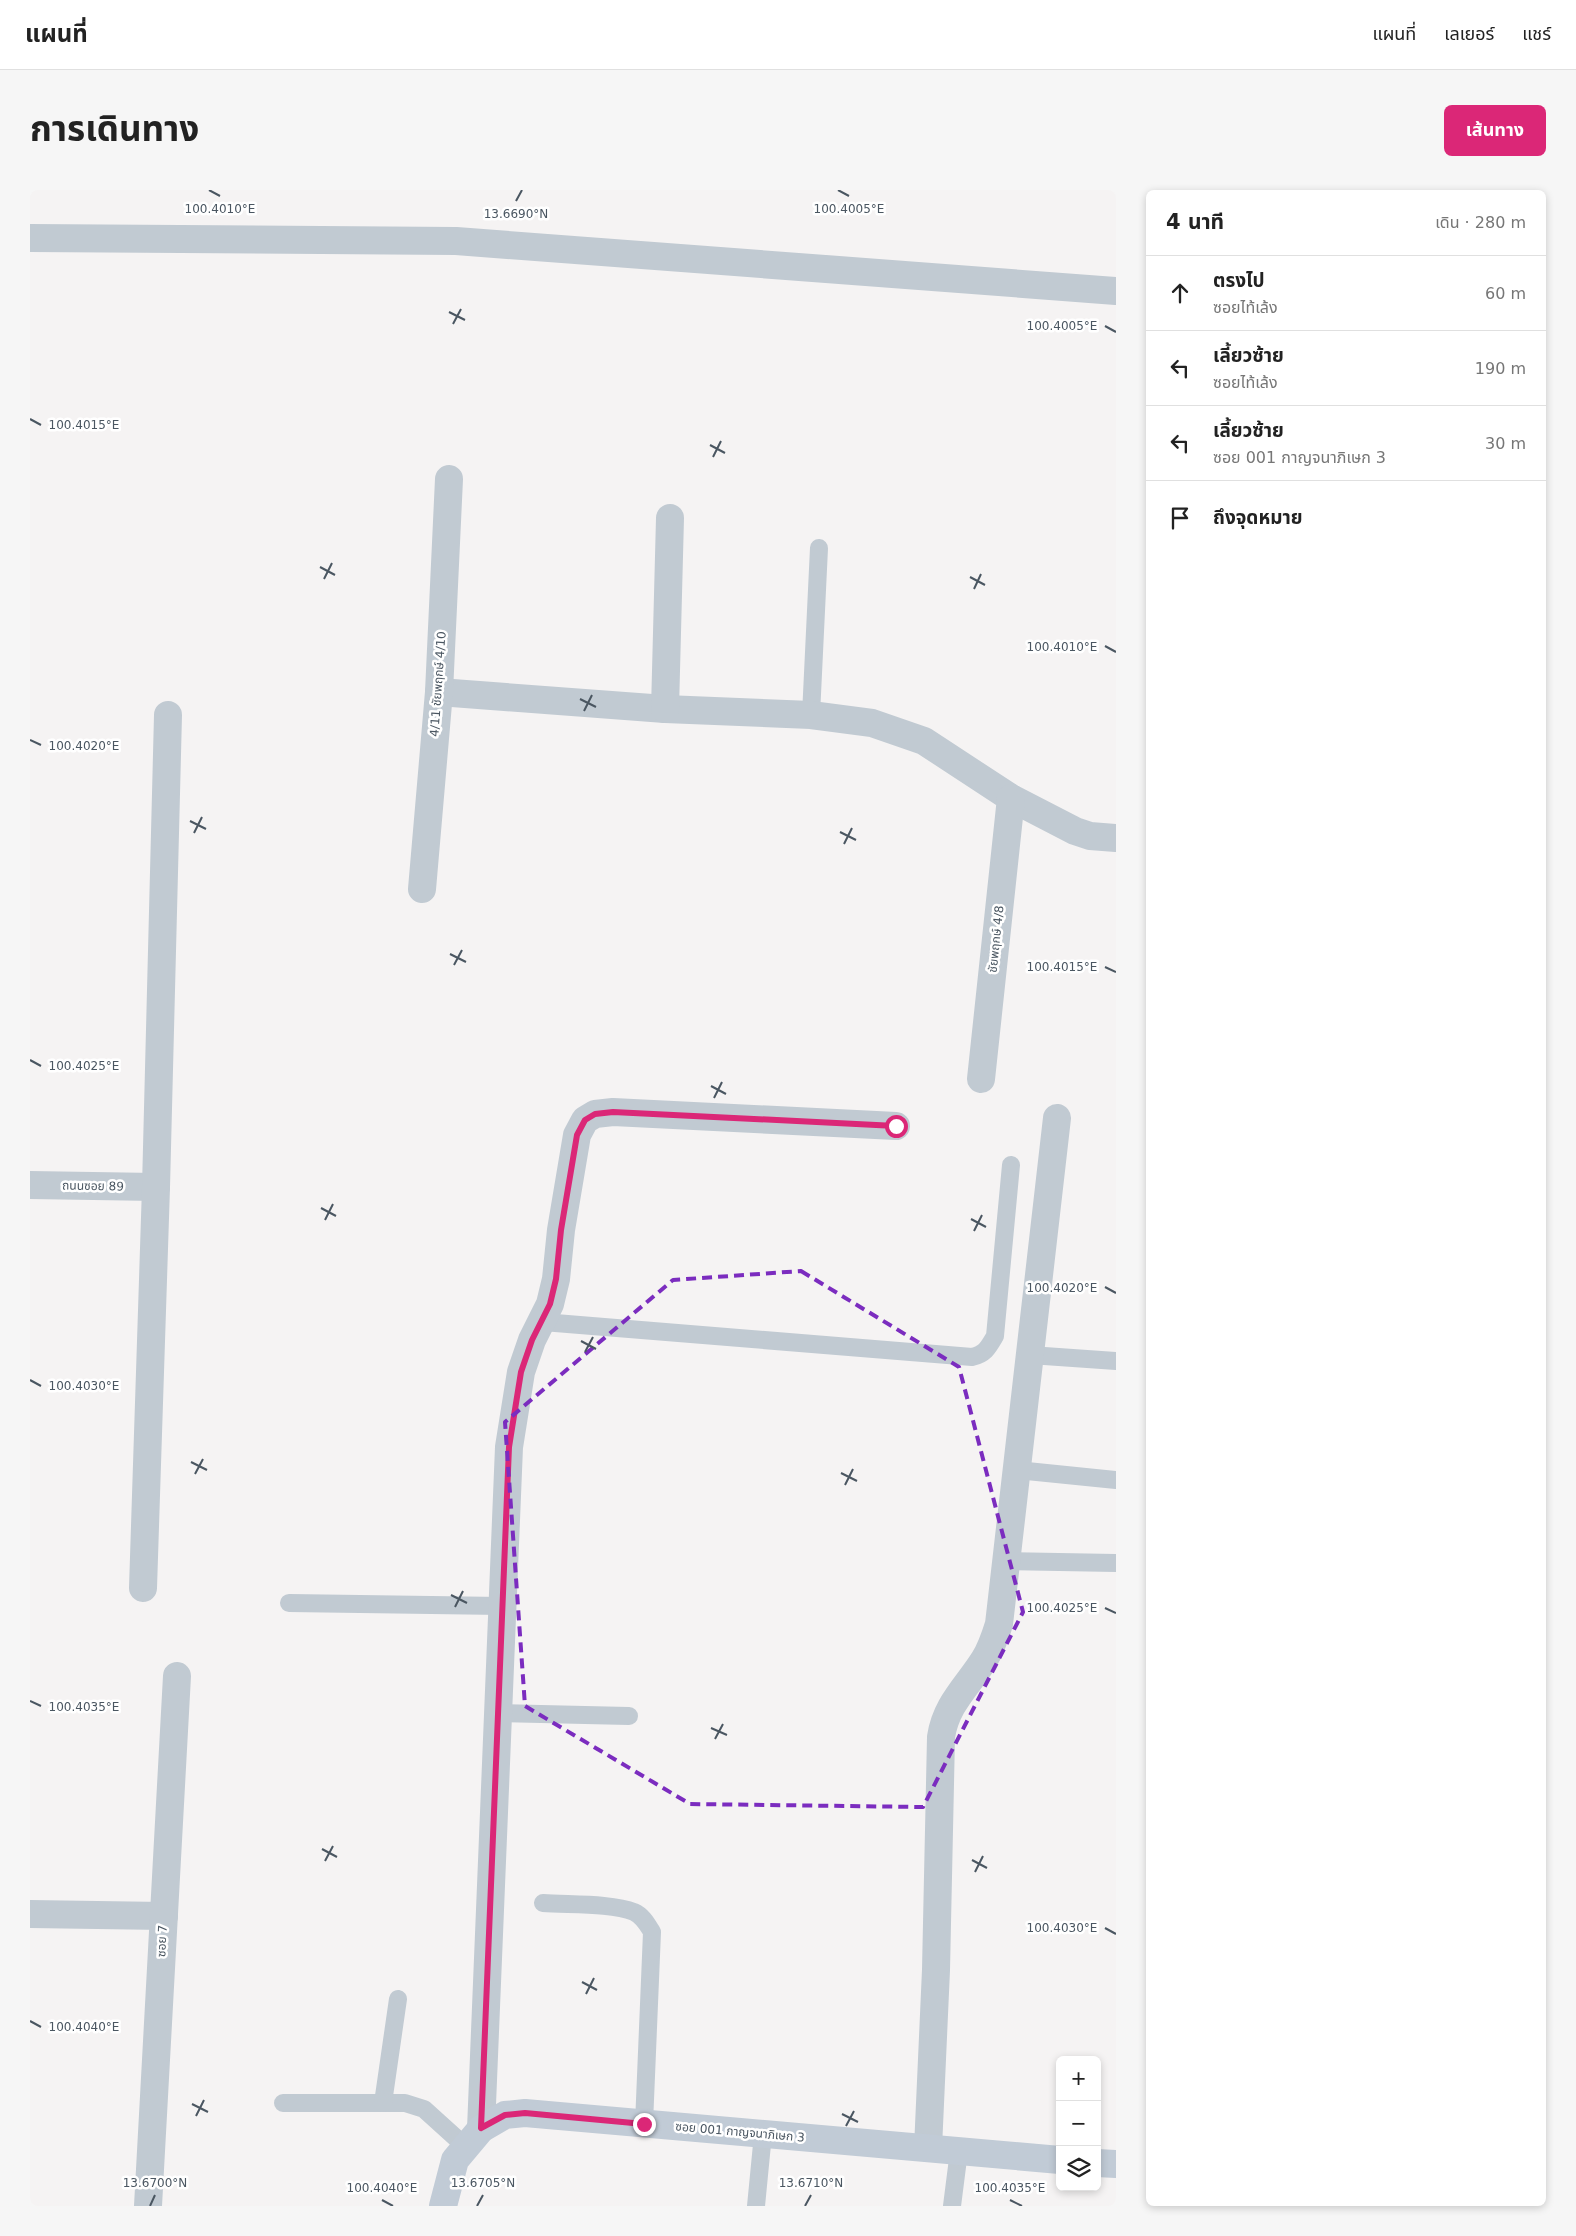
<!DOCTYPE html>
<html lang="th">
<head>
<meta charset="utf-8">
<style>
	:root { --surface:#fff; --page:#f6f6f6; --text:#222; --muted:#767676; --line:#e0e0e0; --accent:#db2777 }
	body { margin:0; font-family:"DejaVu Sans","Noto Sans Thai",sans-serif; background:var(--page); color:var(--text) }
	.controls { position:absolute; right:15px; bottom:15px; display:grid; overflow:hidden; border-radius:8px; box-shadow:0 2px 8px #0003 }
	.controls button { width:45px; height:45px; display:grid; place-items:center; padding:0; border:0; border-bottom:1px solid var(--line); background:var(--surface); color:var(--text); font:25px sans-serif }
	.stop { position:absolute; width:15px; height:15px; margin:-11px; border:4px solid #db2777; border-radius:50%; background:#fff }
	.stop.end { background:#db2777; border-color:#fff; box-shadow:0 1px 5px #0008 }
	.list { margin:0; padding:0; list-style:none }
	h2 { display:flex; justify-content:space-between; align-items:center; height:65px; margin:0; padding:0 20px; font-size:21px }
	h2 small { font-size:16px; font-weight:400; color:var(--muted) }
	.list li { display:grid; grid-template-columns:32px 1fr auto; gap:15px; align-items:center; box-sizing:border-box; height:75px; padding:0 20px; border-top:1px solid var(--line) }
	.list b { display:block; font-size:19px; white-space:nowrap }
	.list p { margin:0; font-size:16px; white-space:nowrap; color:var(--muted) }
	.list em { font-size:16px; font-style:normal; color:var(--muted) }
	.icon { flex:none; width:28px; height:28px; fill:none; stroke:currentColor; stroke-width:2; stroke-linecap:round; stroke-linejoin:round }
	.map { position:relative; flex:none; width:1086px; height:2016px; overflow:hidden; border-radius:8px }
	header { display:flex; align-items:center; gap:30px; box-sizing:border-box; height:70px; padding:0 25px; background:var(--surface); border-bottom:1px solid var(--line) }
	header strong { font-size:24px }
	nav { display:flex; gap:28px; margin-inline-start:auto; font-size:18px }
	.intro { display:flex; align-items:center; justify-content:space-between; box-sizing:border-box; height:120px; padding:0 30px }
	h1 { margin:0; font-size:35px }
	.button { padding:12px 22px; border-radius:8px; background:var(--accent); color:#fff; font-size:18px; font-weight:700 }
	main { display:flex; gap:30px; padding:0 30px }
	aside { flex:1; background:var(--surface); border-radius:8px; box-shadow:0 2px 8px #0003 }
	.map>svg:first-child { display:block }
</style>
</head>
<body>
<header>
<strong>แผนที่</strong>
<nav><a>แผนที่</a><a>เลเยอร์</a><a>แชร์</a></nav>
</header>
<div class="intro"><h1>การเดินทาง</h1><a class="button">เส้นทาง</a></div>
<main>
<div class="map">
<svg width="1086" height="2016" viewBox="0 0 1086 2016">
	<rect width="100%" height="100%" fill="#f5f3f3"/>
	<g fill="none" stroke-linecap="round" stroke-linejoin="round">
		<!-- lane -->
		<g stroke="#c1cad2" stroke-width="18">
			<polyline points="781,525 789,358"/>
			<path d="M513 1132 942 1167C955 1164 958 1158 965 1146L981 975"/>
			<polyline points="1000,1165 1086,1171"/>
			<polyline points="987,1280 1086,1290"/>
			<polyline points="977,1371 1086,1373"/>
			<polyline points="259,1413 472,1416"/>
			<polyline points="468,1523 599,1526"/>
			<path d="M513 1713C538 1715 582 1713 604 1722 613 1726 617 1734 622 1742L614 1934"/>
			<polyline points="253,1913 375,1913 394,1919 436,1957"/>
			<polyline points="353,1913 368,1809"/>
			<polyline points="726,2016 733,1944"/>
			<polyline points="922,2016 929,1961"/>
		</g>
		<!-- street -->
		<g stroke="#c1cad2" stroke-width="28">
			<polyline points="0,48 426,51 1086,101"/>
			<polyline points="409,502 635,519 781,525 842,533 894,551 981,608 1045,641 1060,646 1086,648"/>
			<polyline points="635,519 640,328"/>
			<polyline points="392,699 409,502 419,289"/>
			<polyline points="951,889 981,608"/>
			<polyline points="0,995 126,997"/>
			<polyline points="113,1398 126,997 138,525"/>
			<polyline points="0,1724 134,1726"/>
			<polyline points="451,1939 479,1257 491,1182 502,1150 520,1114 526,1089 531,1040 547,945 555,930 565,924 583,922 866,936"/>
			<path d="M898 1958 906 1780 911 1547C916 1514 937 1497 954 1470 961 1459 965 1447 969 1434L1027 928"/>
			<polyline points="118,2016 147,1486"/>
		</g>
		<!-- secondary -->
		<g stroke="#c1cbd6" stroke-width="28">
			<polyline points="1067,1973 1086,1974"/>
			<polyline points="413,2016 425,1970 451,1939 475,1925 495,1923 1030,1970"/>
		</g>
	</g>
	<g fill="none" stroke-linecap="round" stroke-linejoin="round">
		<!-- route -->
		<polyline stroke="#db2777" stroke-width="6" points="614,1934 495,1923 475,1925 451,1938 479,1257 491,1182 502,1150 520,1114 526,1089 531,1040 547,945 555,930 565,924 583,922 866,936"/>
	</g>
	<!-- marked area -->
	<path fill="none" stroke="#7b2cbf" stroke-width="4" stroke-dasharray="10 6" stroke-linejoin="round" d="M771 1081 929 1177 993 1422 893 1617 660 1614 495 1516 475 1232 643 1090Z"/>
	<!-- ticks -->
	<path fill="none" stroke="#4a5661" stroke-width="2" d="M179 0 190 6M808 0 819 6M486 11 492 0M419 122 435 130M423 134 431 119M1075 136 1086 142M0 229 11 235M680 255 695 263M683 267 691 251M290 377 305 385M940 387 955 395M294 389 302 373M944 399 951 384M1075 456 1086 462M550 509 566 517M554 521 562 505M0 550 11 555M160 631 176 639M810 642 826 650M164 643 172 627M814 654 822 638M420 764 436 772M424 775 432 760M1075 777 1086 782M0 870 11 876M681 896 696 904M684 908 692 892M291 1018 306 1026M941 1029 956 1037M295 1030 303 1014M944 1041 952 1025M1075 1097 1086 1103M551 1151 566 1159M555 1162 563 1147M0 1190 11 1196M161 1272 177 1280M811 1283 827 1291M165 1284 173 1269M815 1295 823 1279M421 1405 437 1413M425 1417 433 1401M1075 1418 1086 1423M0 1511 11 1516M681 1538 697 1545M685 1549 693 1534M292 1659 307 1667M942 1670 957 1678M295 1671 303 1656M945 1682 953 1666M1075 1738 1086 1744M552 1792 567 1800M556 1804 564 1788M0 1831 11 1837M162 1914 178 1922M812 1924 828 1932M166 1926 174 1910M816 1936 824 1921M352 2010 363 2016M980 2010 992 2016M120 2016 125 2005M447 2016 453 2005M775 2016 781 2005"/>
	<g text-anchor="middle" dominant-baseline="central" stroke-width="5" stroke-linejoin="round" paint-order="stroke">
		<!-- street labels -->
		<g font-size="12" fill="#4a5661" stroke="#fff">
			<text transform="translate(408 494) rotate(-86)">4/11 ชัยพฤกษ์ 4/10</text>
			<text transform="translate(966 749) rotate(-84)">ชัยพฤกษ์ 4/8</text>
			<text transform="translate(63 996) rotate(1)">ถนนซอย 89</text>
			<text transform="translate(132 1751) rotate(-87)">ซอย 7</text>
			<text transform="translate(710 1942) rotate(5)">ซอย 001 กาญจนาภิเษก 3</text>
		</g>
	</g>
	<g font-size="12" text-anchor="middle" fill="#4a5661" stroke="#fff" stroke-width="5" stroke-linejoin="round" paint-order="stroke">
		<text x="190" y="23">100.4010°E</text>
		<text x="819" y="23">100.4005°E</text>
		<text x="486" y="28">13.6690°N</text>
		<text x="1032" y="140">100.4005°E</text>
		<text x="54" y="239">100.4015°E</text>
		<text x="1032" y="461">100.4010°E</text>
		<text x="54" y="560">100.4020°E</text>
		<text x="1032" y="781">100.4015°E</text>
		<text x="54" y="880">100.4025°E</text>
		<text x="1032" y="1102">100.4020°E</text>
		<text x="54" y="1200">100.4030°E</text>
		<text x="1032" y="1422">100.4025°E</text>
		<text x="54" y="1521">100.4035°E</text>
		<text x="1032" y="1742">100.4030°E</text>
		<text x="54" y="1841">100.4040°E</text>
		<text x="125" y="1997">13.6700°N</text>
		<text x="453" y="1997">13.6705°N</text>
		<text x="781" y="1997">13.6710°N</text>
		<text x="352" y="2002">100.4040°E</text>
		<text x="980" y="2002">100.4035°E</text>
	</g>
</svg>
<div class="controls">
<button>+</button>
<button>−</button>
<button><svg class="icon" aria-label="layers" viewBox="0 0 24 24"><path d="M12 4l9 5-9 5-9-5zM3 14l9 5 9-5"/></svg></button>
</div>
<div class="stop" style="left:866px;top:936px"></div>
<div class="stop end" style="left:614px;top:1934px"></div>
</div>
<aside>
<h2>4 นาที<small>เดิน · 280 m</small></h2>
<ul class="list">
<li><svg class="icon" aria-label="ahead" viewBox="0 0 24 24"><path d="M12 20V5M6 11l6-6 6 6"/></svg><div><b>ตรงไป</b><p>ซอยไท้เล้ง</p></div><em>60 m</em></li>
<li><svg class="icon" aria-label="left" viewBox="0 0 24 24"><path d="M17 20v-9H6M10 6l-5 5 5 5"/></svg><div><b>เลี้ยวซ้าย</b><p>ซอยไท้เล้ง</p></div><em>190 m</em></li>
<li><svg class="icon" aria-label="left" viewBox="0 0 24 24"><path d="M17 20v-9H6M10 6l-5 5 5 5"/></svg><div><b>เลี้ยวซ้าย</b><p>ซอย 001 กาญจนาภิเษก 3</p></div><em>30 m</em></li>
<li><svg class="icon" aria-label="arrive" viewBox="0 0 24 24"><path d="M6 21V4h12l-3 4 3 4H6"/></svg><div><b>ถึงจุดหมาย</b></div></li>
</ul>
</aside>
</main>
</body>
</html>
